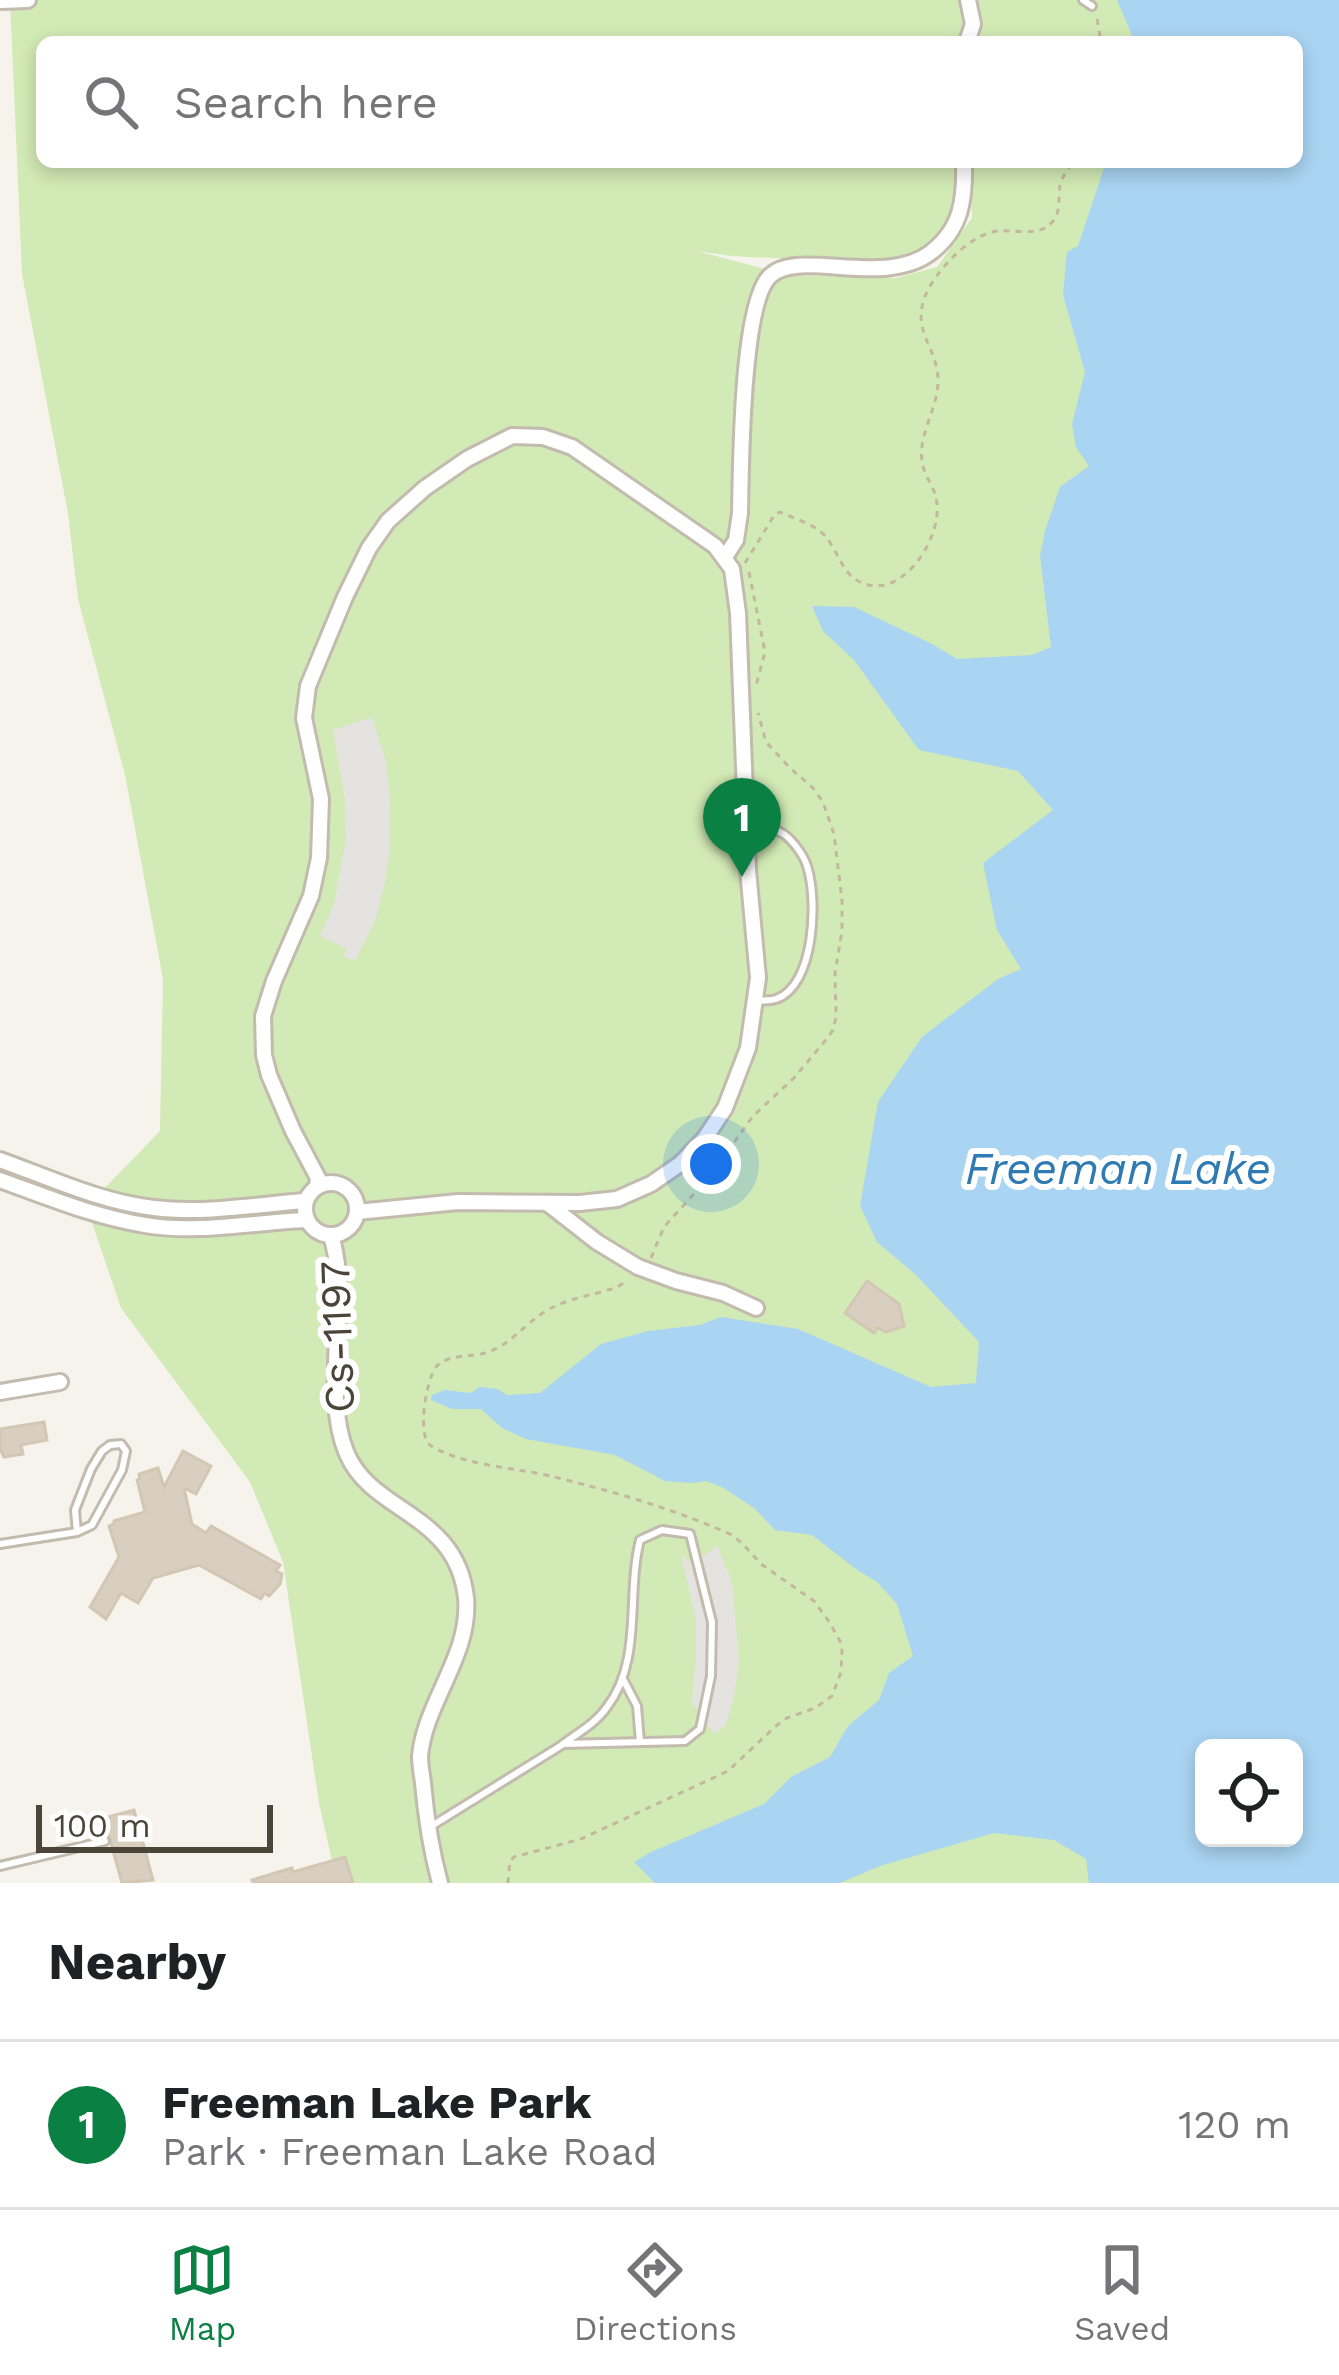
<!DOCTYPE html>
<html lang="en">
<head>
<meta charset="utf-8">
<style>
	:root { --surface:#fff; --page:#f6f6f6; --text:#202124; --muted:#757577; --line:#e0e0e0; --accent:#0b8043 }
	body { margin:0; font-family:"Work Sans",sans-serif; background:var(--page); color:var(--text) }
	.controls { position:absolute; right:36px; bottom:36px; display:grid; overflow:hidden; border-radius:18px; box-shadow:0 6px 18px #0003 }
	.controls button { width:108px; height:108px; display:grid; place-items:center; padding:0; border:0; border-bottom:3px solid var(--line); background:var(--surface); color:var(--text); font:60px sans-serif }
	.scale { position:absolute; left:36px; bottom:30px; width:237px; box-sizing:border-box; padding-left:12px; border:6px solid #4b4439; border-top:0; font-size:33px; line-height:42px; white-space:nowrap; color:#4b4439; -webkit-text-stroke:9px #fff; paint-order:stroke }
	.you { position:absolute; left:711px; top:1164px; width:42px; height:42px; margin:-30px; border:9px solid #fff; border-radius:50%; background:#1a73e8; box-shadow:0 0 0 18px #1a73e833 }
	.badge { display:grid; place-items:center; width:78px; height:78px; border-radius:50%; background:var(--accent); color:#fff; font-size:39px; font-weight:700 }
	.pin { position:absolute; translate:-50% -99px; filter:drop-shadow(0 3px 6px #0008) }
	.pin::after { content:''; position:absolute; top:63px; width:42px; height:36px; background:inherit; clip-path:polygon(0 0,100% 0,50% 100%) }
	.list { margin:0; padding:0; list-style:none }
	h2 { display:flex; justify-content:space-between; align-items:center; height:156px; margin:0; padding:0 48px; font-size:51px }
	h2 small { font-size:39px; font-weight:400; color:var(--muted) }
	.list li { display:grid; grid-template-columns:78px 1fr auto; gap:36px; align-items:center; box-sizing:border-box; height:168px; padding:0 48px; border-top:3px solid var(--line) }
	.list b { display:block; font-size:45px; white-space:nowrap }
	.list p { margin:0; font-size:39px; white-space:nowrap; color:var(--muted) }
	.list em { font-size:39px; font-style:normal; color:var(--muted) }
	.icon { flex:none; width:66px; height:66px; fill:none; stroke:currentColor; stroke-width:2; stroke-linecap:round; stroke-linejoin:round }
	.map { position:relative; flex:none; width:1339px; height:1883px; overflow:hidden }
	.search { position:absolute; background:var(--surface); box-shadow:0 6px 18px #0003; left:36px; right:36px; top:36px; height:132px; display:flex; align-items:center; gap:30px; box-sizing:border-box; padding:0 42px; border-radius:18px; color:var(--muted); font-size:45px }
	.sheet { height:324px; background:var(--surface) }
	nav { display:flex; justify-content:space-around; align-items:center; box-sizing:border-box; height:168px; border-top:3px solid var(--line); background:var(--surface); font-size:33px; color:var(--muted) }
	nav a { display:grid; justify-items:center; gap:6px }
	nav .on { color:var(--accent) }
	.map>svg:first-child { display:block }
</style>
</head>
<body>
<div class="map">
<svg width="1339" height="1883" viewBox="0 0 1339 1883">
	<rect width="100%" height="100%" fill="#f6f3ec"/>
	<!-- green -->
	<path fill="#d2eab5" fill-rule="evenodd" d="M10 0H968L967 42H42V162H963L952 233 913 265 731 256 697 251 788 275 896 278 937 267 972 218 970 162H1297V42H975L978 24 975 0H1339V1883H337L319 1803 283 1562 250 1482 121 1308 88 1211 98 1195 160 1131 163 979 125 775 78 599 68 513 22 274ZM1204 1748H1294V1838H1204Z"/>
	<!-- parking -->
	<g fill="#e5e3e0">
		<polygon points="372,717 386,761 390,801 389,852 385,883 376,918 355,961 343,956 347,949 320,936 334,904 346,839 345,799 333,730"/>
		<polygon points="717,1545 732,1582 739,1661 734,1697 726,1725 714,1734 692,1702 696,1654 696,1620 681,1554 693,1565"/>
	</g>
	<!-- water -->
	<path fill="#a9d4f2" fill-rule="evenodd" d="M1117 0H1339V1883H1089L1086 1859 1054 1840 994 1833 880 1866 840 1883H655L634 1862 651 1852 764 1804 791 1777 830 1757 848 1726 879 1700 889 1673 913 1656 897 1604 877 1582 856 1569 812 1535 775 1530 754 1508 722 1487 706 1481 693 1483 665 1481 615 1455 526 1439 502 1428 481 1409H452L431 1400 432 1395 445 1390 471 1393 479 1387 498 1389 507 1395 540 1393 601 1344 648 1331 700 1325 721 1317 798 1329 931 1387 976 1383 979 1342 915 1274 877 1242 860 1206 878 1102 922 1037 998 979 1021 969 997 930 983 863 1053 810 1018 771 919 750 854 660 823 631 812 606 854 607 932 644 957 659 1032 655 1051 647 1040 556 1045 531 1060 487 1089 466 1076 447 1072 424 1085 372 1063 295 1067 252 1078 246 1106 162H1297V42H1135ZM1204 1748H1294V1838H1204Z"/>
	<!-- building -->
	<g fill="#d8cfc1" stroke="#d3c7b4" stroke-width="3">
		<polygon points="867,1281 899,1304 904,1326 886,1332 878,1328 874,1333 845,1313"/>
		<polygon points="44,1422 47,1440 21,1445 23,1454 4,1457 0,1449 0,1429"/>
		<polygon points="183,1451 211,1466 196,1494 184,1488 192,1524 206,1533 211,1526 280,1565 276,1571 282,1574 280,1584 269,1596 264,1593 261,1599 199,1565 153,1578 138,1603 121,1593 106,1619 90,1607 119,1557 109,1526 114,1524 114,1521 145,1512 137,1480 140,1479 139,1474 158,1468 164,1487"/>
		<polygon points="134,1810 153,1880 122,1883 104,1818"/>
		<polygon points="345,1857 353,1883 253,1883 252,1880 292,1868 293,1872"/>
	</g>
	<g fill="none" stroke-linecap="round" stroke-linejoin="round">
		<defs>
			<g id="service">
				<polyline points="1083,0 1092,6"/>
				<path d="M748 828C761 828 774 827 785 835 794 842 804 856 807 866 818 899 815 986 776 999 770 1001 763 1000 757 1001"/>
				<path d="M662 1530 690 1534 712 1622 711 1676 700 1729 685 1741 563 1744C578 1733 596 1723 607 1707 643 1660 626 1595 640 1540Z"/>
				<polyline points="0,1544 77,1532 92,1525 122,1470 126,1451 121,1444 110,1445 102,1451 91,1469 75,1510 77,1532"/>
				<polyline points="624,1681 637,1706 640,1742"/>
				<polyline points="430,1827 562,1745"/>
				<polyline points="0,1866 105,1841"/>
			</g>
			<g id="minor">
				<polyline points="0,1 28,0"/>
				<polyline points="967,42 973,24 968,0"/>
				<path d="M725 557 736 540 740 513C741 469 741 304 770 276 798 248 883 288 930 253 962 229 965 199 964 162"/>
				<path d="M0 1160C50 1178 101 1202 154 1208 204 1214 256 1205 305 1201"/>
				<path d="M0 1180C47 1197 95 1217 145 1225 197 1234 254 1222 307 1220"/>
				<circle cx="331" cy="1209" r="26"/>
				<polyline points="317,1186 318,1178 293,1131 269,1075 264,1055 263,1016 274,981 311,896 319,858 321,799 304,718 308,686 345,597 369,548 388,521 425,488 467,459 512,436 543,437 572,447 715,546 732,569 738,613 748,870 758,978 748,1048 725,1108 705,1138 680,1164 651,1184 617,1199 580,1203 458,1202 357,1212"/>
				<polyline points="547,1203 597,1242 638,1267 676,1281 723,1293 756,1308"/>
				<path d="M331 1236C352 1300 320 1392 347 1454 372 1513 457 1513 466 1598 471 1655 425 1702 420 1756 420 1765 422 1775 423 1783 426 1817 431 1850 440 1883"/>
				<polyline points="0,1392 60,1382"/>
			</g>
		</defs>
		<!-- service casing -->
		<use href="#service" stroke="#c2bbae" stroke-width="12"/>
		<!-- minor casing -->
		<use href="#minor" stroke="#c2bbae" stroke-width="20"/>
		<!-- path -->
		<g stroke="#c4b79f" stroke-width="3" stroke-dasharray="6 6" stroke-linecap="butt">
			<polyline points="1097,19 1101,42"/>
			<path d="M745 563 775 514 780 512C793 518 810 523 821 532 837 545 840 573 860 582 901 602 941 540 937 504 936 488 924 477 922 461 918 435 938 408 938 381 938 346 910 332 926 294 937 270 966 239 992 232 1011 227 1038 240 1053 221 1061 212 1058 197 1060 186 1062 176 1068 170 1073 162"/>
			<polyline points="749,572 765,652 756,686"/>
			<polyline points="651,1258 664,1227 710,1176 753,1116 794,1078 825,1041 833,1030 836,1017 835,973 842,931 842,900 834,834 823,802 813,788 790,768 766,742 758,713"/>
			<path d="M508 1883 510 1861 514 1857 581 1839 728 1771 776 1726 787 1718 815 1708 832 1696 841 1672 842 1650 840 1641 828 1620 814 1601 761 1564 742 1543 730 1534C671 1508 609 1490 546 1475 514 1468 457 1464 430 1445 417 1435 426 1380 436 1367 448 1353 472 1358 488 1352 512 1344 526 1322 548 1310 568 1298 595 1295 617 1287L627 1281"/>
		</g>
		<!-- service -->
		<use href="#service" stroke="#fff" stroke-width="6"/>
		<!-- minor -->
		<use href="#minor" stroke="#fff" stroke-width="14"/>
	</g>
	<g text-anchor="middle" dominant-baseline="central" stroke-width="12" stroke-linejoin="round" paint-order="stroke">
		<!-- street labels -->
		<g font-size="42" fill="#4b4439" stroke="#fff">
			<text transform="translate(337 1337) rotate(-92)">Cs-1197</text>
		</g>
		<!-- water labels -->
		<g font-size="45" font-style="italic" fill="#2e7ab2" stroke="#fff">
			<text x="1118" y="1168">Freeman Lake</text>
		</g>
	</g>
</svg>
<div class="controls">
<button><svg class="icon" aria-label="locate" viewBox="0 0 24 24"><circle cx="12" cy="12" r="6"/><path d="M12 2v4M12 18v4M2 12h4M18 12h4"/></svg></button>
</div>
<div class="scale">100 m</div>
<div class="you"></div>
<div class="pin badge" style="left:742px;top:877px">1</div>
<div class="search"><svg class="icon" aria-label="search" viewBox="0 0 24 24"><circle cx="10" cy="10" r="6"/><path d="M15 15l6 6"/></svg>Search here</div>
</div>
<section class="sheet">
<h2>Nearby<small></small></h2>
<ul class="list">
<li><span class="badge">1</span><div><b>Freeman Lake Park</b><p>Park · Freeman Lake Road</p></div><em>120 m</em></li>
</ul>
</section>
<nav>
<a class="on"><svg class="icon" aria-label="map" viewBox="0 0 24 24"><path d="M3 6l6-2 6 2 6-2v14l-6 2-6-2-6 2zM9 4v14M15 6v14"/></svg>Map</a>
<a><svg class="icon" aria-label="directions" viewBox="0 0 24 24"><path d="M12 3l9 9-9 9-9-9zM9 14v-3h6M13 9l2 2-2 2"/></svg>Directions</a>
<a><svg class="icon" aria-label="saved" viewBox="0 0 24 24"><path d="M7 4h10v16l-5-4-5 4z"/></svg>Saved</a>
</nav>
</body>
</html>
